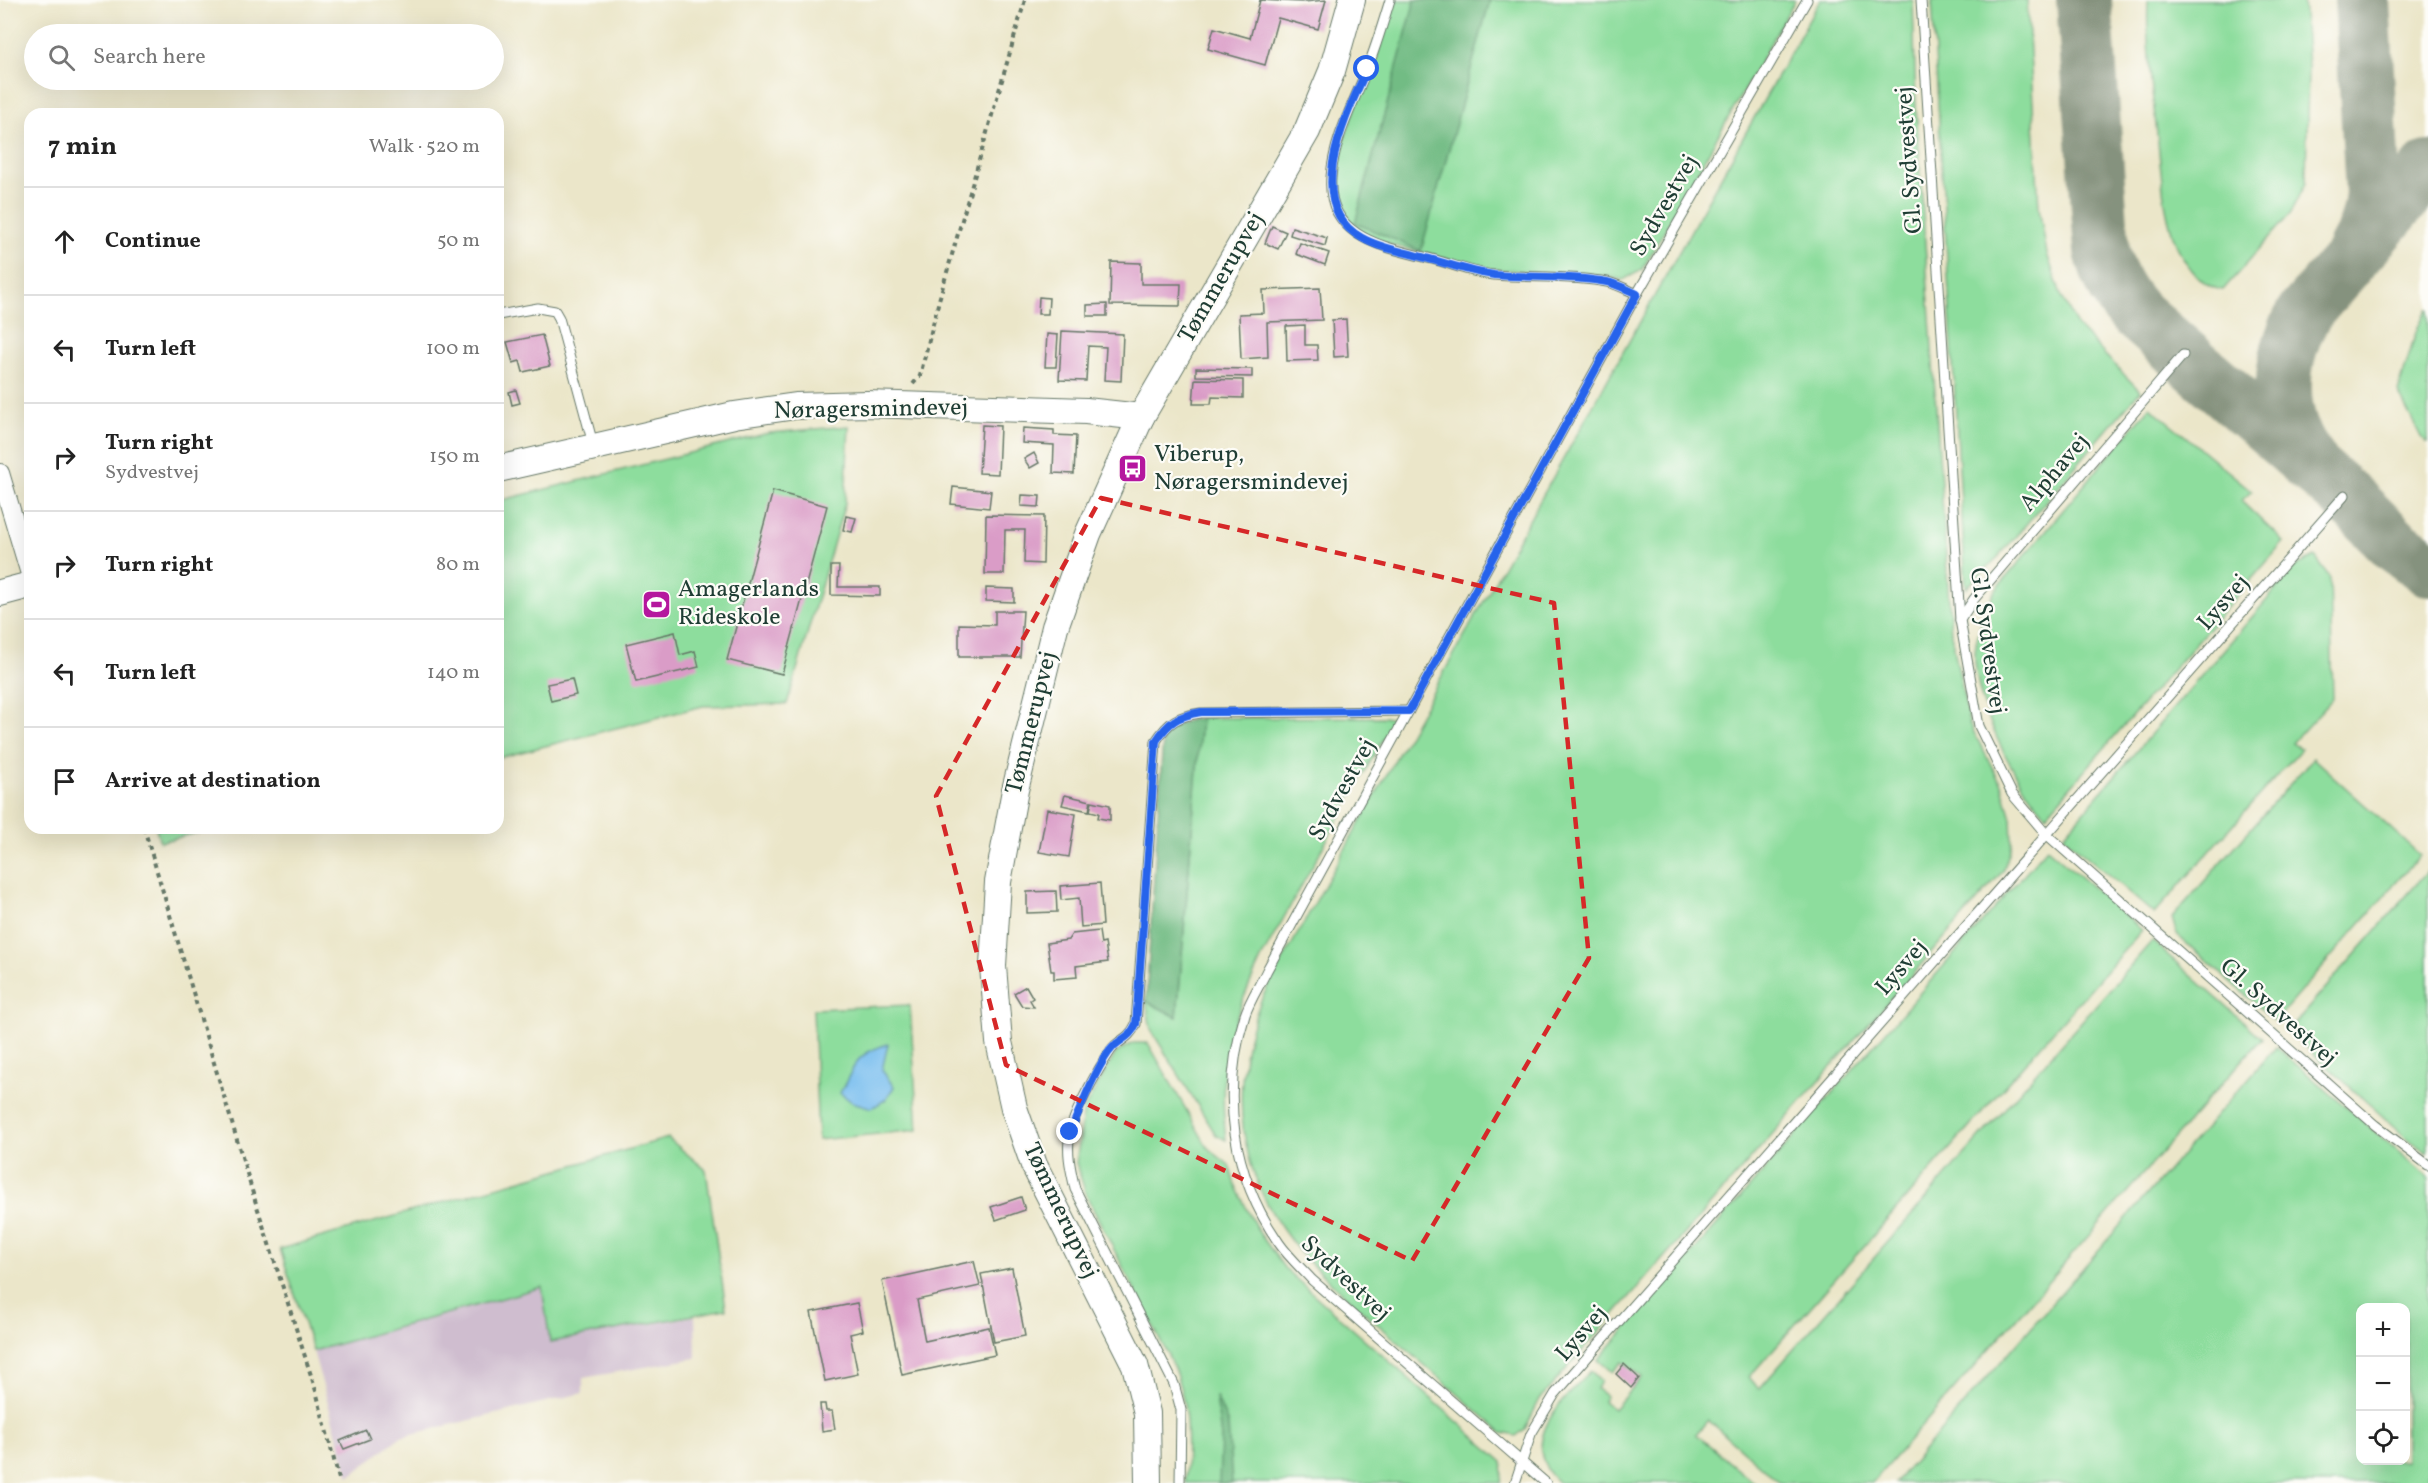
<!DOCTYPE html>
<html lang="en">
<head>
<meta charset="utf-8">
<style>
	:root { --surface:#fff; --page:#f2f2f2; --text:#222; --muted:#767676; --line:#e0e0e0 }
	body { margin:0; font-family:Vollkorn,serif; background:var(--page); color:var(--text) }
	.controls { position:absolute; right:18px; bottom:18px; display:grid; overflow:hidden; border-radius:12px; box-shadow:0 6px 24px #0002 }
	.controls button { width:54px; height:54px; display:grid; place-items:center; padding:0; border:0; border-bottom:2px solid var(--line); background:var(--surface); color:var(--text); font:30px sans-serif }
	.stop { position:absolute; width:18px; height:18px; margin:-14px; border:4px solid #2563eb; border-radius:50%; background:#fff }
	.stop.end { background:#2563eb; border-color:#fff; box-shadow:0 2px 6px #0008 }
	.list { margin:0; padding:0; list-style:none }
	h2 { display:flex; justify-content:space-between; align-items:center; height:78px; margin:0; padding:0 24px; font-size:26px }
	h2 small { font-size:20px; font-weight:400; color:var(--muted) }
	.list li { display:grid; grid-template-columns:39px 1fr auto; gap:18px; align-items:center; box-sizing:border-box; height:108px; padding:0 24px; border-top:2px solid var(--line) }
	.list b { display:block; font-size:22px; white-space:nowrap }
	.list p { margin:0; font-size:20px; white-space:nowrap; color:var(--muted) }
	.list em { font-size:20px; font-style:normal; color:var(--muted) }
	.icon { flex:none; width:33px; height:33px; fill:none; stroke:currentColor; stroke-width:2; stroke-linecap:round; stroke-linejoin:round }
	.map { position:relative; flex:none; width:2428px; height:1483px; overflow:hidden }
	.search { position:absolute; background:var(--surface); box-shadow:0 6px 24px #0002; left:24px; top:24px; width:480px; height:66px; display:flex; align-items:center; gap:15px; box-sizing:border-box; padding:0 21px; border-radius:33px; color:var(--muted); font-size:22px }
	.panel { position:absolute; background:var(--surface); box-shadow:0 6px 24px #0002; left:24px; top:108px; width:480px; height:726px; border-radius:18px }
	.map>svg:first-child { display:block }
</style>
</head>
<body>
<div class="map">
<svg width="2428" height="1483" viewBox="0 0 2428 1483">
	<rect width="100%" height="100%" fill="#fdfcf7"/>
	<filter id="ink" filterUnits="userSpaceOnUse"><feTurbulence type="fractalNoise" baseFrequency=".0167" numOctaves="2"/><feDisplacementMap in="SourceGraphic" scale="12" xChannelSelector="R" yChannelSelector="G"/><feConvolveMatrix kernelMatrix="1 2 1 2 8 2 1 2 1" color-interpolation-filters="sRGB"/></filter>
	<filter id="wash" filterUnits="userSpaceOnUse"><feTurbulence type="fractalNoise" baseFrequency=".008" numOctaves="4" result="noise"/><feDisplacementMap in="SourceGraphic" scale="24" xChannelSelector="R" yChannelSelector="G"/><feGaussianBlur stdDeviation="1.35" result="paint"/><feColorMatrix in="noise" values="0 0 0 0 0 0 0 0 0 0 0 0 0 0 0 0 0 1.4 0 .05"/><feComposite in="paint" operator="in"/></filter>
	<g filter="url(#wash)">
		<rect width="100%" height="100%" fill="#ebe6c9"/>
		<!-- industrial -->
		<polygon fill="#cfbdcf" points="542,1287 550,1342 695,1316 696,1358 583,1378 583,1393 400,1437 349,1477 313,1351"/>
		<!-- green -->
		<g fill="#8ddd9d" stroke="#568d68" stroke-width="1.5" fill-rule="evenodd">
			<polygon points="1395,0 1795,0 1642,270 1623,280 1605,276 1488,269 1392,245 1367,236 1347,220 1338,199 1340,151 1356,105 1370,76"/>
			<path d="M1820 0H1913L1916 108 1951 633 1969 723 2002 786 2011 818 2012 844 2003 871 1540 1399 1525 1429 1516 1436 1502 1433C1460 1396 1418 1359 1375 1322 1349 1298 1318 1274 1296 1247 1237 1175 1227 1089 1260 1003 1267 985 1279 968 1288 951Z"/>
			<polygon points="1932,0 2027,0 2039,208 2047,254 2061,295 2077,326 2140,391 1999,556 1966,588"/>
			<path d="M2148 0H2303L2308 65 2306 183 2291 213 2223 290C2199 287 2180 257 2173 236 2163 205 2161 172 2158 141 2152 94 2146 48 2148 0Z"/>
			<polygon points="2428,308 2428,443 2421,437 2398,392 2417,329"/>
			<path d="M2150 407 2252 491 2241 501 2284 542 2046 815C2013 779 1974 704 1975 654 1976 632 1986 612 1994 592Z"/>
			<polygon points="849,426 845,503 787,704 703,706 498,758 498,501 769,433"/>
			<polygon points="2315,557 2330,578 2333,698 2292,743 2301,749 2154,914 2063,836 2296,566"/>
			<path d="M1384 717 1394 719 1261 959C1229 1028 1217 1064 1226 1140L1216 1135 1151 1030 1146 1001 1177 1017 1201 718Z"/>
			<polygon points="2313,758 2420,855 2275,1021 2177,935 2172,918"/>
			<polygon points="156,828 217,828 160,842"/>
			<path d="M2047 848 2142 930 1749 1377 1759 1389 2152 941 2262 1038 1872 1483H1780L1708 1420 1696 1434 1754 1483H1559C1516 1445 1560 1400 1591 1371L1601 1381 1597 1389 1606 1396 1603 1401 1614 1409 1642 1377 1622 1362 1612 1372 1598 1360Z"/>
			<polygon points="2428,871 2428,1153 2410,1141 2288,1031"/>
			<polygon points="910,1005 918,1130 818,1140 813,1009"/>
			<path d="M1133 1043H1148L1208 1148 1229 1165 1235 1185 1258 1231 1285 1269 1503 1462 1501 1483H1186C1187 1435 1190 1408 1172 1363L1087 1197 1076 1163 1084 1109 1116 1053Z"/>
			<path d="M2276 1047 2428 1177V1483H1895ZM2360 1308H2406V1460H2360Z"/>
			<polygon points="668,1138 706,1170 726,1309 550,1342 542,1287 313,1351 280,1249"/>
		</g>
		<!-- forest -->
		<g fill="#72bc84" stroke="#487c5c" stroke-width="1.5">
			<polygon points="1415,0 1490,0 1421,251 1355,223"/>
			<path d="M1201 718 1177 1017 1146 1001 1163 738C1174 725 1184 720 1201 718Z"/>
			<polygon points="1216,1396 1228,1424 1232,1483 1219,1483 1221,1438"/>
		</g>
		<!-- water -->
		<path fill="#78beef" stroke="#4c7e92" stroke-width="1.5" d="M888 1044 882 1070 894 1087 885 1100 872 1108 852 1102 840 1093C857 1063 853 1055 888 1044Z"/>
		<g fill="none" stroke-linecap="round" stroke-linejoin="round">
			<!-- taxiway -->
			<g stroke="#85927e" stroke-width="56">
				<path d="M2084 0 2102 251C2108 275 2119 296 2136 314L2345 495 2396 545 2428 568"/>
				<path d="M2356 248C2367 231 2371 214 2373 194L2362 0"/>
				<path d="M2310 461C2274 417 2278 359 2305 312L2428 169"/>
			</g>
		</g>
		<g id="blocks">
			<!-- building -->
			<g fill="#da9cc7">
				<polygon points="1260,0 1303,2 1326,0 1318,29 1278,18 1265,65 1208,49 1214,28 1250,38"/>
				<polygon points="1272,226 1286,232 1278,249 1265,243"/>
				<polygon points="1292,227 1327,238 1325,246 1290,235"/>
				<polygon points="1300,243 1329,253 1325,265 1296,254"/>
				<polygon points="1111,262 1141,263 1141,284 1181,284 1180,306 1110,305"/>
				<polygon points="1320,288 1322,320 1267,322 1268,357 1241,359 1239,314 1264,313 1263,290"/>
				<polygon points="1039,297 1049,298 1048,314 1038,314"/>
				<polygon points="1107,304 1107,316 1087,316 1087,305"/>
				<polygon points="1346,319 1348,356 1334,357 1332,320"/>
				<polygon points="1305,325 1305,345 1317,345 1318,360 1287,361 1286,326"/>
				<polygon points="1062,331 1123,334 1121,381 1104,380 1106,347 1088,346 1086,381 1059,380"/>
				<polygon points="1047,334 1058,335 1056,367 1045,367"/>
				<polygon points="542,335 550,366 523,372 520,361 513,363 507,342"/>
				<polygon points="1196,368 1252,369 1252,377 1196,376"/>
				<polygon points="1195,379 1243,380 1243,398 1212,397 1211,404 1193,404"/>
				<polygon points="516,390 520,403 512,405 509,392"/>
				<polygon points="982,425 1000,426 998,474 979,473"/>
				<polygon points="1023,428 1054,430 1054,435 1076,436 1074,474 1053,473 1054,445 1022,443"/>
				<polygon points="1034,453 1039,463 1030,468 1024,459"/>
				<polygon points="953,487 991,491 989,508 951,504"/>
				<polygon points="773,491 827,506 782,674 727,660"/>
				<polygon points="1022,495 1040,496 1039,507 1021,506"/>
				<polygon points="986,515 1044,516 1043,564 1024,563 1025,530 1005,530 1004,574 985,574"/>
				<polygon points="846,516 856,518 852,532 843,530"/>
				<polygon points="831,566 839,566 838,587 880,587 880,596 831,595"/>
				<polygon points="986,588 1014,589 1014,602 986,601"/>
				<polygon points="995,611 1023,611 1020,657 959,657 959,624 995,625"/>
				<polygon points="675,632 680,655 695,651 699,667 636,682 626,644"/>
				<polygon points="572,679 576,695 551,701 547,684"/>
				<polygon points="1065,795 1091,801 1089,811 1062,805"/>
				<polygon points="1092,801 1110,805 1110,820 1098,818 1099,813 1090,811"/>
				<polygon points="1047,809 1076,814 1069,857 1039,852"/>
				<polygon points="1100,883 1103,925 1081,927 1079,898 1061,900 1060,886"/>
				<polygon points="1056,891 1057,912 1027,913 1027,892"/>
				<polygon points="1099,931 1101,944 1105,943 1108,962 1076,966 1077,977 1054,979 1054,971 1051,971 1047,943 1068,940 1072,934"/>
				<polygon points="1026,986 1033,998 1030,1000 1034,1007 1022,1006 1014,993"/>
				<polygon points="1021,1197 1025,1210 996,1220 991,1207"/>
				<polygon points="974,1261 980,1286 917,1300 925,1341 989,1327 995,1355 902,1375 882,1281"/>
				<polygon points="1012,1268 1025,1336 994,1342 981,1274"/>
				<polygon points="857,1303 863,1331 850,1334 858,1374 825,1381 811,1312"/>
				<polygon points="1624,1364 1639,1378 1631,1388 1616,1374"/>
				<polygon points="820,1404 825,1404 826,1411 832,1411 835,1429 822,1431"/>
				<polygon points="366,1430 370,1439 344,1449 340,1441"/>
			</g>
		</g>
	</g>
	<g filter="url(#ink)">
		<use href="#blocks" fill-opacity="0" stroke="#667868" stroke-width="1.5"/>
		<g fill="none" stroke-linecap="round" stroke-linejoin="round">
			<defs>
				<g id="lane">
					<path d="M1390 0C1383 23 1376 47 1367 69 1353 105 1334 138 1331 177 1326 239 1386 247 1432 259 1452 264 1473 273 1494 275 1531 278 1571 275 1607 282 1617 284 1628 290 1637 294"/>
					<polyline points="1921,0 1960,620 1979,726 2012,794 2046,834 2375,1125 2428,1165"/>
					<polyline points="498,315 538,308 555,311 559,318 593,444"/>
					<polyline points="1960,620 1974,599 2183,355"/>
					<path d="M1180 1483 1181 1410 1174 1384 1075 1189C1071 1171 1066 1152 1070 1133 1073 1113 1099 1068 1111 1050 1119 1039 1128 1041 1136 1024L1156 741C1169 721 1178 716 1201 713L1409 711"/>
					<polyline points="1515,1483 1531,1434 1555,1394 2345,495"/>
					<path d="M1546 1483 1312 1280C1301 1268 1288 1256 1279 1243 1232 1175 1220 1094 1245 1015 1250 1000 1260 985 1267 970L1637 294 1807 0"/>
				</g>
				<polyline id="street" points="0,473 30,574"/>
				<g id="secondary">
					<polyline points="498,469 734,415 796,406 867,404 1086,411 1141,417"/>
					<polyline points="0,593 30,585"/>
					<polyline points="1148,1483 1147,1413 1135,1365 1034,1165 1014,1108 999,1042 993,966 998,882 1015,790 1055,627 1088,534 1141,417 1307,131 1332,71 1352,0"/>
				</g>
			</defs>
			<!-- lane casing -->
			<use href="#lane" stroke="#667868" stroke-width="11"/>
			<!-- street casing -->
			<use href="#street" stroke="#667868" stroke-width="20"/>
			<!-- secondary casing -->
			<use href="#secondary" stroke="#667868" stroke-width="28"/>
			<!-- path -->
			<g stroke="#667868" stroke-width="4" stroke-dasharray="4.5 4.5" stroke-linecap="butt">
				<polyline points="913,384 920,376 939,300 1025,0"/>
				<polyline points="144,828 254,1197 316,1391 340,1483"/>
			</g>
			<!-- lane -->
			<use href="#lane" stroke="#fff" stroke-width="9"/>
			<!-- street -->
			<use href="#street" stroke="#fff" stroke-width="18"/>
			<!-- secondary -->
			<use href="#secondary" stroke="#fff" stroke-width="26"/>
		</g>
	</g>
	<g fill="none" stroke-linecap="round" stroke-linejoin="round" filter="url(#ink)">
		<!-- route -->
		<path stroke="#2563eb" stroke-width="8" d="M1070 1132C1080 1110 1097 1064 1113 1047 1123 1037 1129 1039 1136 1024L1156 741C1169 721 1178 716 1201 712L1409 711 1637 294C1628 290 1617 284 1607 282 1571 275 1531 278 1494 275 1469 272 1443 262 1418 256 1400 251 1379 248 1362 238 1301 205 1346 115 1367 69"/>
	</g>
	<!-- marked area -->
	<path fill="none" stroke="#d62828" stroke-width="4.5" stroke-dasharray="12 8" stroke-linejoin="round" d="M1101 498 1554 603 1589 958 1412 1261 1006 1065 936 796Z"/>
	<!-- icons -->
	<defs>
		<symbol id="bus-square" viewBox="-11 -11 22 22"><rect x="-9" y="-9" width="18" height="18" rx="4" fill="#b5179e" stroke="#fdfcf7"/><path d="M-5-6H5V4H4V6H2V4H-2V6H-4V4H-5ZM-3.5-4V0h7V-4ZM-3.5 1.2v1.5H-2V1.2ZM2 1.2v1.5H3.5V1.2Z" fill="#fff"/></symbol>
		<symbol id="stadium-square" viewBox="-11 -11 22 22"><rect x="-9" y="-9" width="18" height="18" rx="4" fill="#b5179e" stroke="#fdfcf7"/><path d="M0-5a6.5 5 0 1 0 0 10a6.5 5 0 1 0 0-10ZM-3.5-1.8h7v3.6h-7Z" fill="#fff"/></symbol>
	</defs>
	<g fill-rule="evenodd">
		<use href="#bus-square" x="1116" y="452" width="33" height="33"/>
		<use href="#stadium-square" x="640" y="588" width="33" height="33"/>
	</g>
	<g text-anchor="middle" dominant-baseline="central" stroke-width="4.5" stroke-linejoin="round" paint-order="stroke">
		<!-- street labels -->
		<g font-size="24" fill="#1f3d34" stroke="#fdfcf7">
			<text transform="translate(1910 160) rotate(-94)">Gl. Sydvestvej</text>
			<text transform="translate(1665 206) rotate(-60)">Sydvestvej</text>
			<text transform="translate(1222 278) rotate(-60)">Tømmerupvej</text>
			<text transform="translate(871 410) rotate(-1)">Nøragersmindevej</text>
			<text transform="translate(2055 473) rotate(-50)">Alphavej</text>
			<text transform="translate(2224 603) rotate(-49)">Lysvej</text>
			<text transform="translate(1987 641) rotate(82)">Gl. Sydvestvej</text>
			<text transform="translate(1032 723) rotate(-76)">Tømmerupvej</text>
			<text transform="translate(1343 790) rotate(-61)">Sydvestvej</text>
			<text transform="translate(1902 968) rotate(-49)">Lysvej</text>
			<text transform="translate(2278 1013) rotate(42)">Gl. Sydvestvej</text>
			<text transform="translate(1060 1211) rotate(65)">Tømmerupvej</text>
			<text transform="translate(1345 1279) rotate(43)">Sydvestvej</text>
			<text transform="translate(1582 1334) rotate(-49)">Lysvej</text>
		</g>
		<!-- poi labels -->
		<g font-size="24" fill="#1f3d34" stroke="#fdfcf7" text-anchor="start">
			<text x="1154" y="455">Viberup,<tspan x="1154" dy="28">Nøragersmindevej</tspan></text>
			<text x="678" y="590">Amagerlands<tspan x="678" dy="28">Rideskole</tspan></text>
		</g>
	</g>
</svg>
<div class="controls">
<button>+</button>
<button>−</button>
<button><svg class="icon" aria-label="locate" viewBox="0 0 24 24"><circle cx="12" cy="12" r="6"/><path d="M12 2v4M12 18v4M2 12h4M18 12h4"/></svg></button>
</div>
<div class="stop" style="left:1367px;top:69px"></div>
<div class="stop end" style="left:1070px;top:1132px"></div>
<div class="search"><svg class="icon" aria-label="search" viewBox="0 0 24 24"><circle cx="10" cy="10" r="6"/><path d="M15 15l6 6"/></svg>Search here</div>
<section class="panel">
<h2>7 min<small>Walk · 520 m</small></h2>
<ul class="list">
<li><svg class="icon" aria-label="ahead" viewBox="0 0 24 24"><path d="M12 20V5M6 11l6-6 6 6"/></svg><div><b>Continue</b></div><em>50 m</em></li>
<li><svg class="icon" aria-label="left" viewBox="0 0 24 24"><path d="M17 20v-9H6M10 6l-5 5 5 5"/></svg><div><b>Turn left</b></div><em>100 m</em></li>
<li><svg class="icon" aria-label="right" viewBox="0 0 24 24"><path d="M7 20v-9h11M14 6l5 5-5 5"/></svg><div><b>Turn right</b><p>Sydvestvej</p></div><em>150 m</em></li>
<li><svg class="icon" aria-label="right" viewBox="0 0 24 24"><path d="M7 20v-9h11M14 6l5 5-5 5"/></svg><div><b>Turn right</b></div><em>80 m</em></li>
<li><svg class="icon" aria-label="left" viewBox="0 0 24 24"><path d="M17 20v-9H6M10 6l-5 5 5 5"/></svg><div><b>Turn left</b></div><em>140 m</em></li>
<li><svg class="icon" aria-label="arrive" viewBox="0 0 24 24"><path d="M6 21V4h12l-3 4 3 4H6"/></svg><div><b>Arrive at destination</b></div></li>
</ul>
</section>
</div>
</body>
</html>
